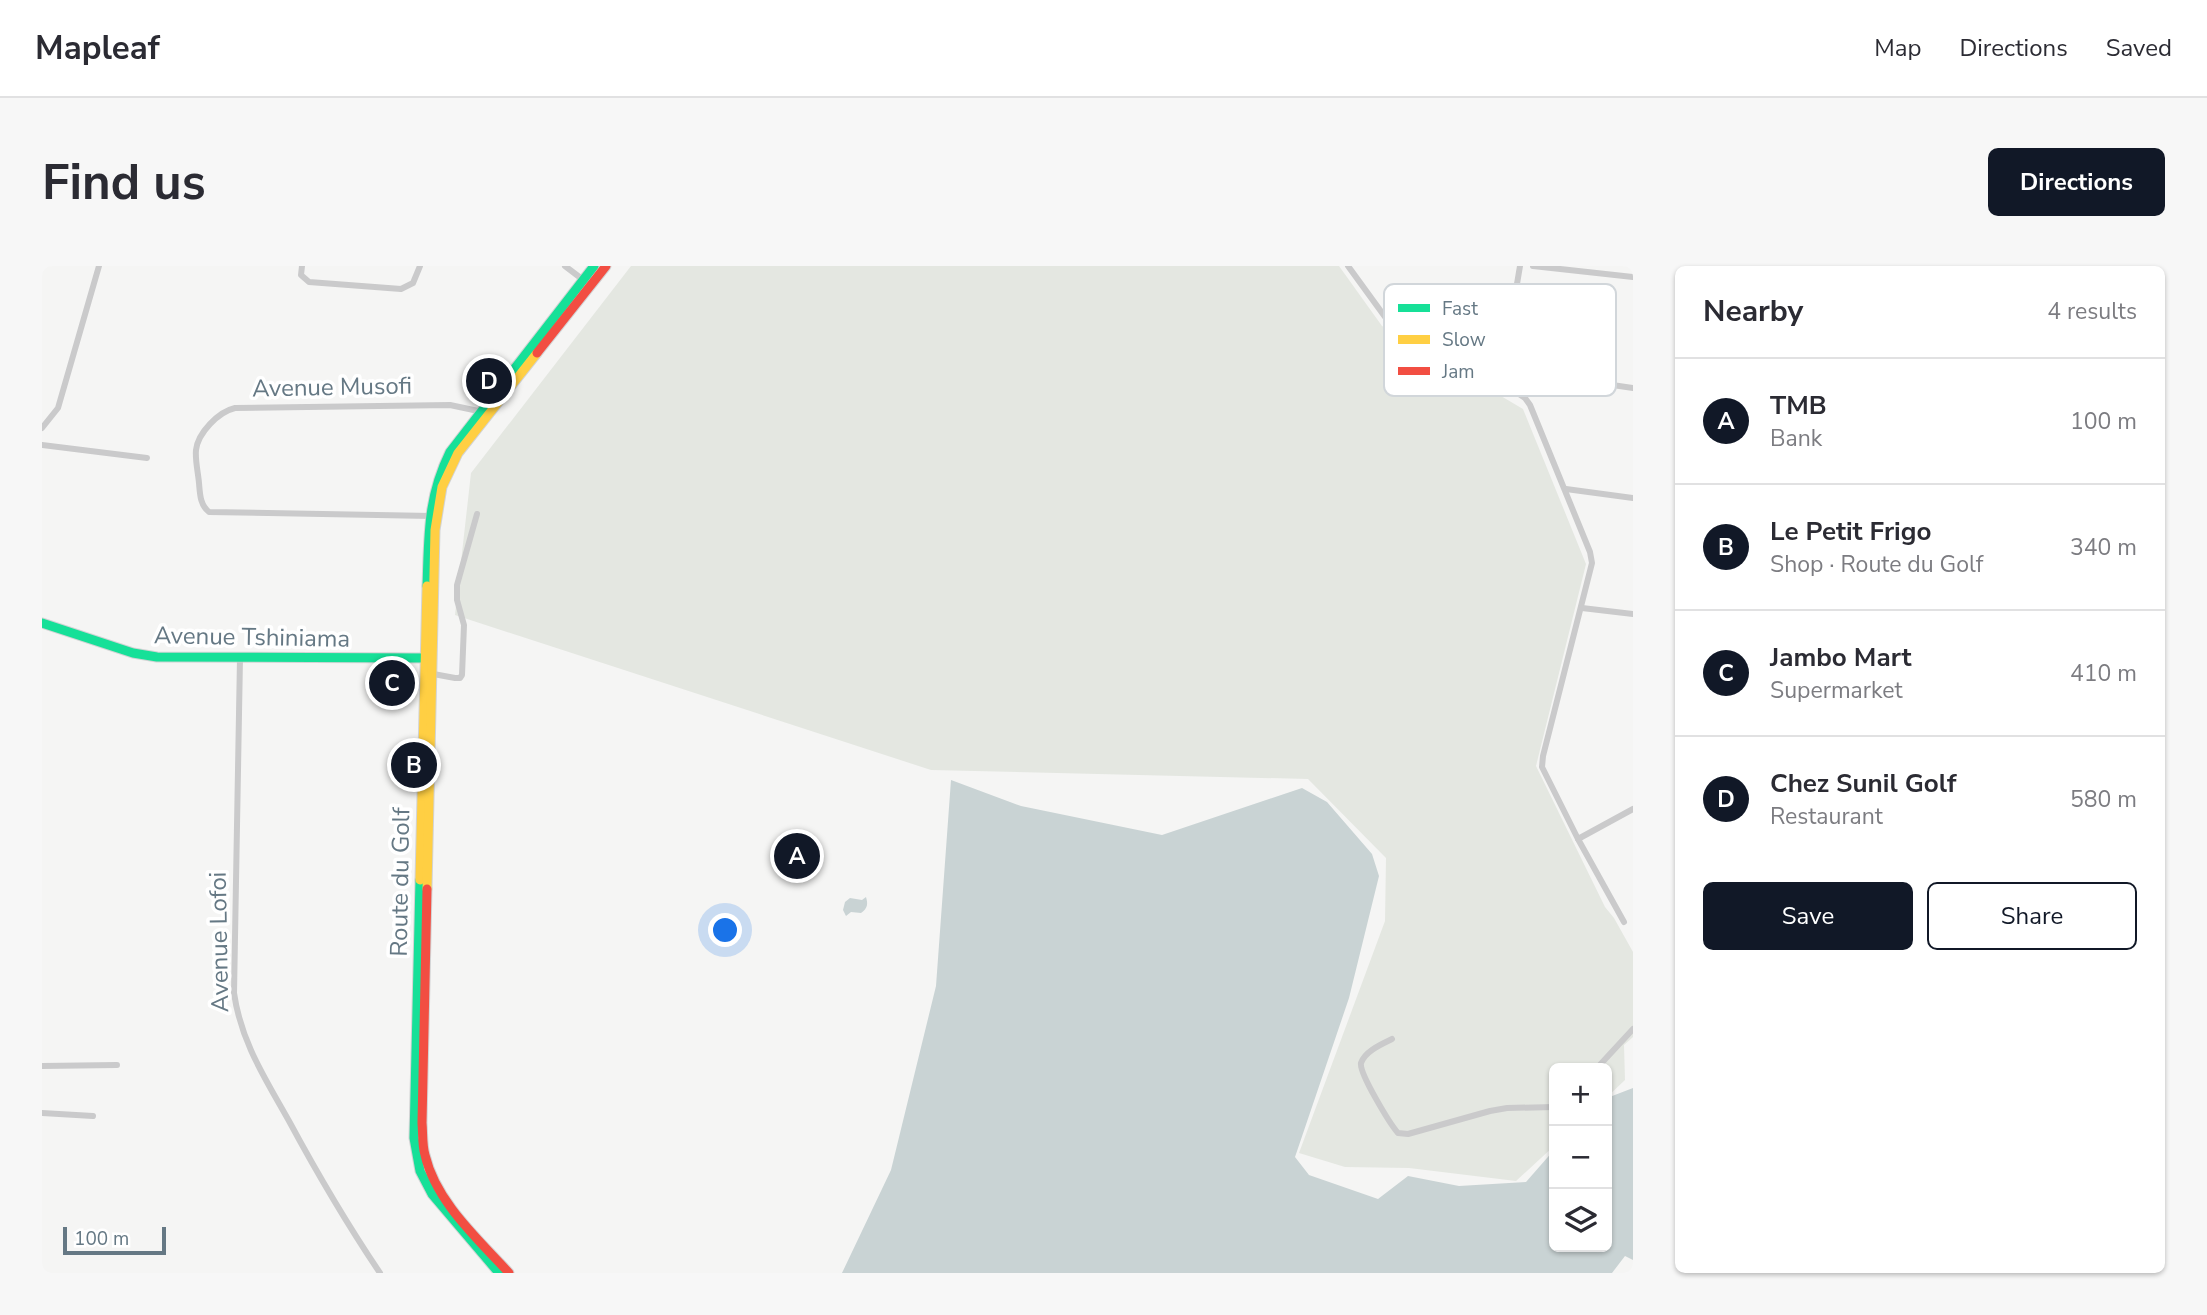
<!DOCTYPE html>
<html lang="en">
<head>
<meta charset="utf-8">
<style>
	:root { --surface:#fff; --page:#f7f7f7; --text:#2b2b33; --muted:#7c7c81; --line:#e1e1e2; --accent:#111827 }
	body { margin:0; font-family:"Nunito Sans",sans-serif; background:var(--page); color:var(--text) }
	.controls { position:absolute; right:21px; bottom:21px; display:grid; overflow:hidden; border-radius:10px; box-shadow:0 2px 5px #0004 }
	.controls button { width:63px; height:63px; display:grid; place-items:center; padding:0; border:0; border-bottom:2px solid var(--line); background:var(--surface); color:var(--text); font:35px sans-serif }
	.scale { position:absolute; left:21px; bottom:18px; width:103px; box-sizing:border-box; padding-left:7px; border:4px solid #657884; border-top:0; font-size:19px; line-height:24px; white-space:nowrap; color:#657884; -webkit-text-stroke:5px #fff; paint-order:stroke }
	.you { position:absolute; left:684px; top:665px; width:24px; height:24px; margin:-18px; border:5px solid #fff; border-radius:50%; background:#1a73e8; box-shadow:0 0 0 10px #1a73e833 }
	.badge { display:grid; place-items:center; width:46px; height:46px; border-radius:50%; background:var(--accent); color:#fff; font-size:23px; font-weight:700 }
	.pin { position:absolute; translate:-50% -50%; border:4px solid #fff; box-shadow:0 2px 7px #0006 }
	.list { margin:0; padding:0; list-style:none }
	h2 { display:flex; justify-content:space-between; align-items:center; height:91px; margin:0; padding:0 28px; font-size:30px }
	h2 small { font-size:23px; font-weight:400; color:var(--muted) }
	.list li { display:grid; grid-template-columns:46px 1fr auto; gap:21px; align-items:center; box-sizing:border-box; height:126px; padding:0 28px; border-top:2px solid var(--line) }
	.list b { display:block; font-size:26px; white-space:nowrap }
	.list p { margin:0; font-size:23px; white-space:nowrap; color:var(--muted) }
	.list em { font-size:23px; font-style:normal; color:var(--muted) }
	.actions { display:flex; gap:14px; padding:21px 28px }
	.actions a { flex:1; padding:16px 0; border:2px solid var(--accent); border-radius:10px; text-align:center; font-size:24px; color:var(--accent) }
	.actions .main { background:var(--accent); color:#fff }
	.icon { flex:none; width:38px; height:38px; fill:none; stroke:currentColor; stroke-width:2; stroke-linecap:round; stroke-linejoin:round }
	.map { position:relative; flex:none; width:1591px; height:1007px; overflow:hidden; border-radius:10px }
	header { display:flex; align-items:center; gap:42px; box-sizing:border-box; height:98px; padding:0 35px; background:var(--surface); border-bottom:2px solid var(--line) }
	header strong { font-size:33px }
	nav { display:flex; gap:38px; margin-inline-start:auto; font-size:24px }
	.intro { display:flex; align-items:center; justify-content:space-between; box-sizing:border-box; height:168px; padding:0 42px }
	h1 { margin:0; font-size:49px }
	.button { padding:18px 32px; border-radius:10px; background:var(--accent); color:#fff; font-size:24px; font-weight:700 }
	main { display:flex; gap:42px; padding:0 42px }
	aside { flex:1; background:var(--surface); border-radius:10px; box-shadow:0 2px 5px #0004 }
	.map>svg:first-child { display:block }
</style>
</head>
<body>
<header>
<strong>Mapleaf</strong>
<nav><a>Map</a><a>Directions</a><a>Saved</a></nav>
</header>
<div class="intro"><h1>Find us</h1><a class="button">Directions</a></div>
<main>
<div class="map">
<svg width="1591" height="1007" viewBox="0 0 1591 1007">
	<rect width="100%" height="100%" fill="#f5f5f4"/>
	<!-- green -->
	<polygon fill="#e4e7e1" points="589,0 1297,0 1340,60 1481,143 1544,298 1494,500 1563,641 1572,652 1591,686 1591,771 1582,779 1583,814 1565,831 1565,802 1512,802 1512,880 1474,915 1367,902 1303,901 1257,887 1343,655 1344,592 1266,513 889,504 413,349 429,207"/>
	<!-- water -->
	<g fill="#c9d3d4">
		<polygon points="909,514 979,540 1120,569 1260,522 1285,536 1330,588 1337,610 1307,732 1253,891 1267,909 1336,933 1366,910 1417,920 1484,916 1512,884 1512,981 1565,981 1565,832 1591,822 1591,994 1583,990 1570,1007 800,1007 849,904 894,720"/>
		<path d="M824 631C826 638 826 642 819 647L809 646 804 650 801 644 803 636 808 632 820 634Z"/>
	</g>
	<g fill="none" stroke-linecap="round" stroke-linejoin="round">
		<defs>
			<g id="fast">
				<path d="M385 320C387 270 385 233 408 186L552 0"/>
				<polyline points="0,357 91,387 115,391 385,392"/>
				<polyline points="378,614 372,872 378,905 390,928 457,1007"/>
			</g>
			<g id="slow">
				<polyline points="378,614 385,320"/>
				<polyline points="385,623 393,264 400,221 416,187 495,87"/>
			</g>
			<g id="jam">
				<polyline points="495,87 564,0"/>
				<path d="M385 623 380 857C381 868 380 879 383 889 394 936 436 973 467 1007"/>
			</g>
		</defs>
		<!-- fast casing -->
		<use href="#fast" stroke="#d2d3d4" stroke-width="11"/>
		<!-- slow casing -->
		<use href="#slow" stroke="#d2d3d4" stroke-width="11"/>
		<!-- jam casing -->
		<use href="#jam" stroke="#d2d3d4" stroke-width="11"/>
		<!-- street -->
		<g stroke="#cacacb" stroke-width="6">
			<polyline points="260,0 259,9 267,16 359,23 371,17 378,0"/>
			<polyline points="523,0 544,16"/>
			<polyline points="1306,0 1346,55 1413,95 1459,116 1483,132 1488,139 1548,286 1550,297 1501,490 1500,501 1536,573 1582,656"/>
			<polyline points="1491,0 1591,11"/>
			<polyline points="1460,106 1482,106 1591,122"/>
			<polyline points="1460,107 1478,0"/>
			<polyline points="0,162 16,142 57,0"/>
			<polyline points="0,179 105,192"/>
			<polyline points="1524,223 1591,232"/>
			<path d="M390 250 167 246C158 239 158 228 157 217 156 206 153 194 154 184 156 167 176 146 193 142L408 139 441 146"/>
			<polyline points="1540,342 1591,348"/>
			<path d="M198 392 192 727C199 776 223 812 247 855 275 907 305 958 338 1007"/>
			<polyline points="386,407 413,412 418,412 420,409 422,359 415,334 415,319 435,248"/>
			<polyline points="1536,573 1591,543"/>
			<path d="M1350 773C1340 778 1323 785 1319 797 1317 807 1348 858 1356 867L1366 868 1448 845 1465 842 1512 841"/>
			<polyline points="0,800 75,799"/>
			<polyline points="1555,802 1591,763"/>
			<polyline points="0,847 51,850"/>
		</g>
		<!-- fast -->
		<use href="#fast" stroke="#16e098" stroke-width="9"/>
		<!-- slow -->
		<use href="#slow" stroke="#ffcf43" stroke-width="9"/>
		<!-- jam -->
		<use href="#jam" stroke="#f24e42" stroke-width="9"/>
	</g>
	<g text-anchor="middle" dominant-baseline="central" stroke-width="7" stroke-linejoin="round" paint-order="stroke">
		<!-- street labels -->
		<g font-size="24" fill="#657884" stroke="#fff">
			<text transform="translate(290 121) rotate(-1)">Avenue Musofi</text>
			<text transform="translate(210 371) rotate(1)">Avenue Tshiniama</text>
			<text transform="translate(358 616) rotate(-89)">Route du Golf</text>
			<text transform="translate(177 676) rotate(-91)">Avenue Lofoi</text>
		</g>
	</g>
	<!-- legend -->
	<rect x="1342" y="18" width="232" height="112" rx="10" fill="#fff" stroke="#d1d6da" stroke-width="2"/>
	<rect x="1356" y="38" width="32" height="8" fill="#16e098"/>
	<rect x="1356" y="69" width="32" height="9" fill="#ffcf43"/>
	<rect x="1356" y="101" width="32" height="8" fill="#f24e42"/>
	<g font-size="19" fill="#657884">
		<text x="1400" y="49">Fast</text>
		<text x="1400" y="80">Slow</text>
		<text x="1400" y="112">Jam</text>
	</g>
</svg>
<div class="controls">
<button>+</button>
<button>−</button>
<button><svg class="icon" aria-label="layers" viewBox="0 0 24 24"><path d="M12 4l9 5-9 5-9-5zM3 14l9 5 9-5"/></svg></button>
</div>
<div class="scale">100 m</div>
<div class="you"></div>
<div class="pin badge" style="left:755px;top:590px">A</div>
<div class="pin badge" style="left:372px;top:499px">B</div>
<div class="pin badge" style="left:350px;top:417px">C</div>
<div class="pin badge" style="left:447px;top:115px">D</div>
</div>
<aside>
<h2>Nearby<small>4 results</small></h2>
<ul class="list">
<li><span class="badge">A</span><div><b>TMB</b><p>Bank</p></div><em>100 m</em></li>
<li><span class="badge">B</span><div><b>Le Petit Frigo</b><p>Shop · Route du Golf</p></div><em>340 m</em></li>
<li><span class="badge">C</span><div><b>Jambo Mart</b><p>Supermarket</p></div><em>410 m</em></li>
<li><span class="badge">D</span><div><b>Chez Sunil Golf</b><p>Restaurant</p></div><em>580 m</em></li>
</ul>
<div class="actions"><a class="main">Save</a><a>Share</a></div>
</aside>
</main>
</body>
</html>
